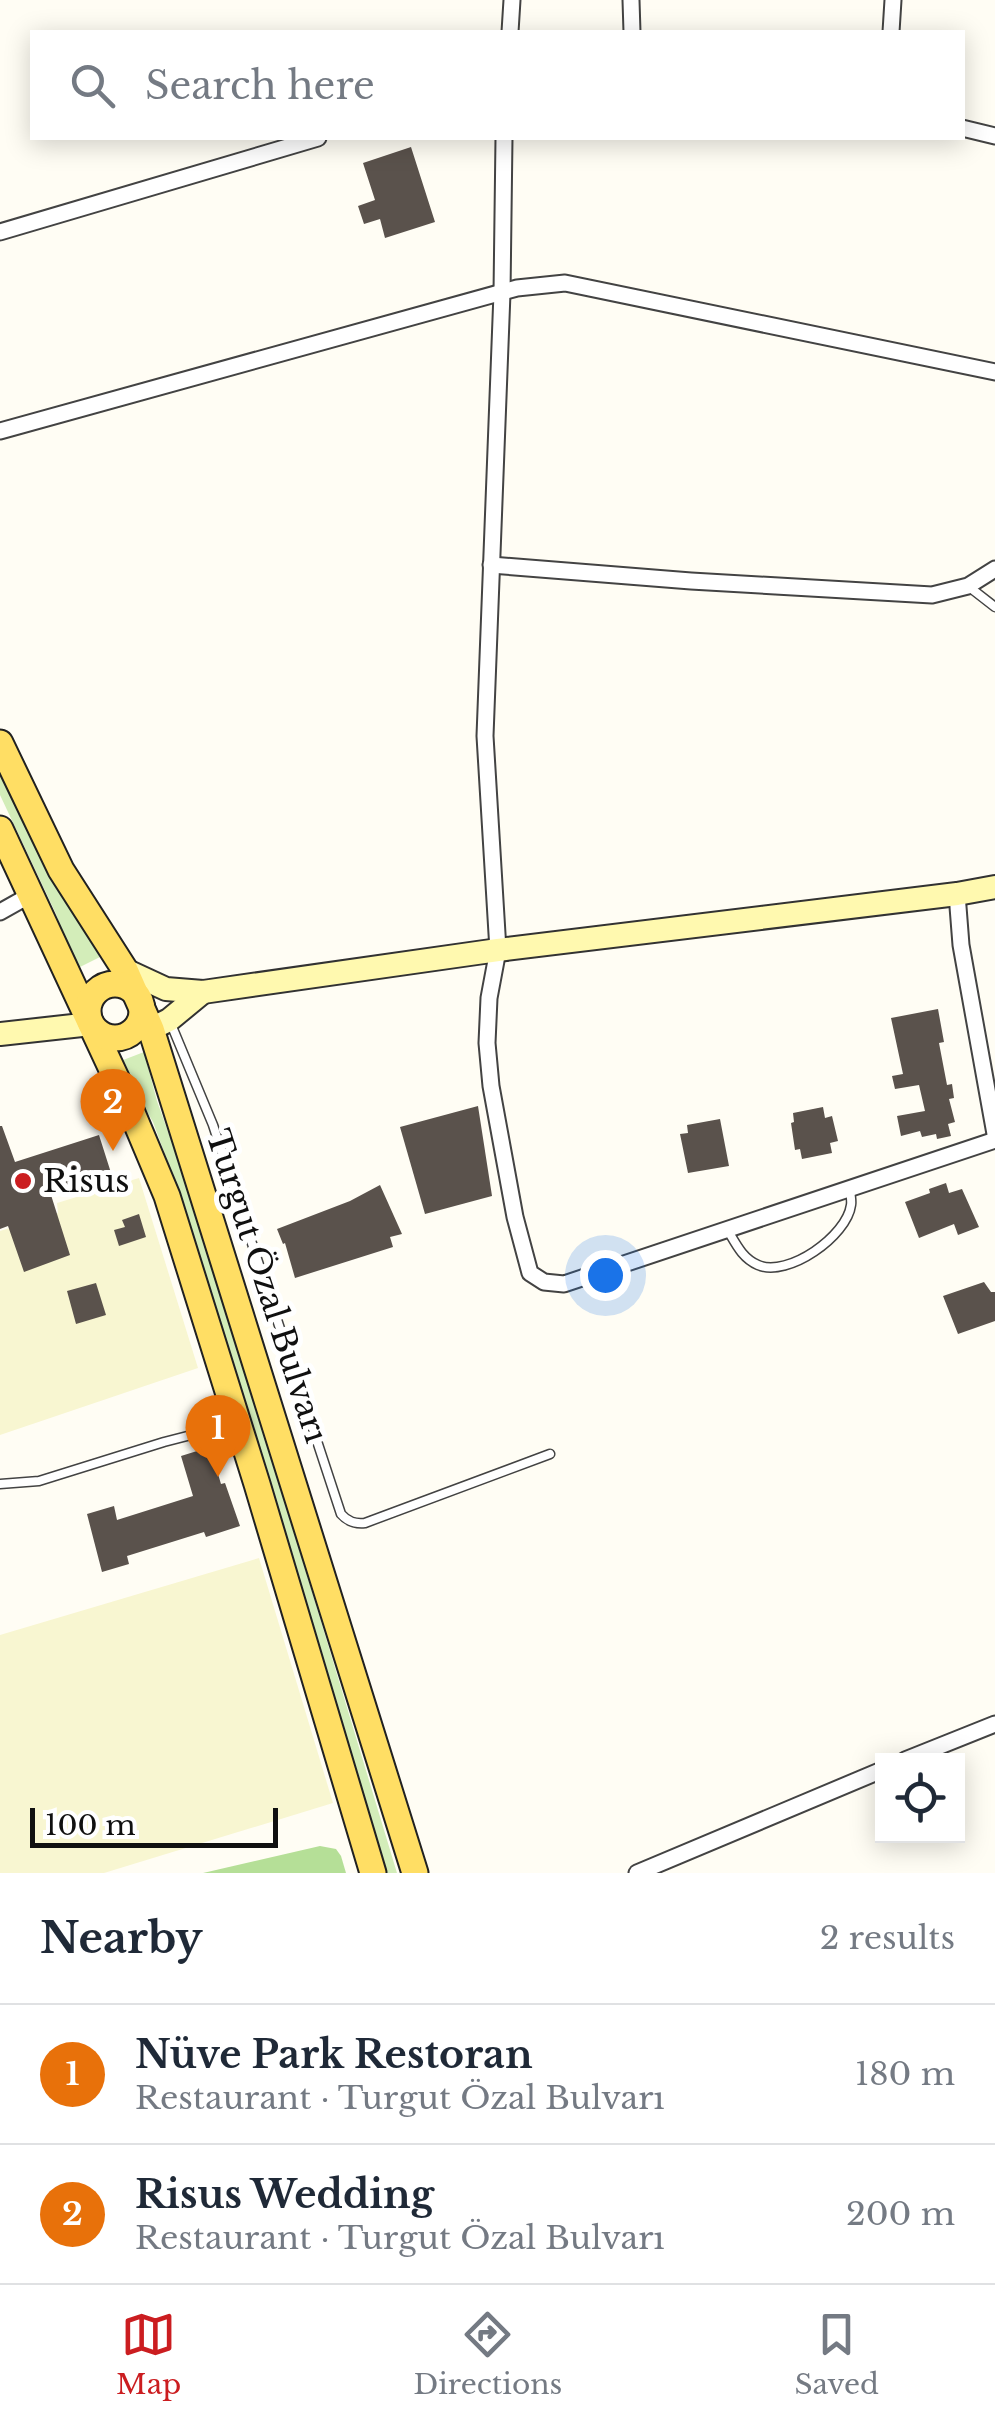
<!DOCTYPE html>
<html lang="en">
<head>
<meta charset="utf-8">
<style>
	:root { --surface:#fff; --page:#f2f2f3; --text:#1f2937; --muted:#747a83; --line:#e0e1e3; --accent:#cb1d20 }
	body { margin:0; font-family:"Libre Baskerville",serif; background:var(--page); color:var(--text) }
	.controls { position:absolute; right:30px; bottom:30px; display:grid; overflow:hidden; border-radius:0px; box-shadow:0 5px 25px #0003 }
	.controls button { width:90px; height:90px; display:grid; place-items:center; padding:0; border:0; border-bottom:2px solid var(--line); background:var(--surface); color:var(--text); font:50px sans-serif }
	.scale { position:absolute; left:30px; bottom:25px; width:248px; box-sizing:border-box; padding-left:10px; border:5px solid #101010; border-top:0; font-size:28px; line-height:35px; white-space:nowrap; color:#101010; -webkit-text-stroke:8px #fff; paint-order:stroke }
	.you { position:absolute; left:605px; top:1275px; width:35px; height:35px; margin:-25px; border:8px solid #fff; border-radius:50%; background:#1a73e8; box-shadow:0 0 0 15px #1a73e833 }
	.badge { display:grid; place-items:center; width:65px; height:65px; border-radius:50%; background:var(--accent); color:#fff; font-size:32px; font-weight:700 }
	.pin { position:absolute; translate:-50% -82px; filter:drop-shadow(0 2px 5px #0008) }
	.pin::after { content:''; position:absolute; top:52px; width:35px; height:30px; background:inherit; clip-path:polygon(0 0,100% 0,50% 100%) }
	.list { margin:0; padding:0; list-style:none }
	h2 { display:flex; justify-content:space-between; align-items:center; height:130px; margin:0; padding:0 40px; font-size:42px }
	h2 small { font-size:32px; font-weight:400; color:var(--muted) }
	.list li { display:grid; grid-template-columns:65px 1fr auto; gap:30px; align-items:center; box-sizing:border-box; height:140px; padding:0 40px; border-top:2px solid var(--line) }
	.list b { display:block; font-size:38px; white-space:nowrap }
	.list p { margin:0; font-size:32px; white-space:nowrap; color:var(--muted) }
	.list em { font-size:32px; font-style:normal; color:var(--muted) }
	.icon { flex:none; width:55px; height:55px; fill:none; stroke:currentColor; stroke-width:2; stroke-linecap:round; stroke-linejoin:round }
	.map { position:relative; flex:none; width:995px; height:1873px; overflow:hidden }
	.search { position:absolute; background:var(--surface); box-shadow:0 5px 25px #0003; left:30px; right:30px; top:30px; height:110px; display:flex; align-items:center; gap:25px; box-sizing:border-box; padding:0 35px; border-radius:0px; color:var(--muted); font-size:38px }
	.sheet { height:410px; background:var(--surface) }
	nav { display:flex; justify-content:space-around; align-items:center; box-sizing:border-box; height:140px; border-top:2px solid var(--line); background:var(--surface); font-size:28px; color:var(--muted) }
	nav a { display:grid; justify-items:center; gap:5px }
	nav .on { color:var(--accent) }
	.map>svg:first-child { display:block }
</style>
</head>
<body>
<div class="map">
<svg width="995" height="1873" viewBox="0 0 995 1873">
	<rect width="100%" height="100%" fill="#fffdf4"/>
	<!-- farmland -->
	<g fill="#f8f6d1">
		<polygon points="139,1178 198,1368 0,1435 0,1231 58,1213 57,1203"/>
		<polygon points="259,1558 333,1803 104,1873 0,1873 0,1635"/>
	</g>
	<!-- green -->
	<g fill="#d3edb9">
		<polygon points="0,769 60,892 100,957 76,969 56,914 0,795"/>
		<polygon points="144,1052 157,1101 200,1221 397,1873 385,1873 189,1220 153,1122 118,1062"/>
	</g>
	<!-- forest -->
	<polygon fill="#b5df97" points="320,1846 336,1849 341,1856 346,1873 203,1873"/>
	<!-- building -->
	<g fill="#5a524c">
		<polygon points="411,147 435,222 385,238 380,219 364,224 358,206 375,200 363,163"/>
		<polygon points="938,1009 944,1042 939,1043 947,1085 952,1084 954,1098 949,1099 955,1122 948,1124 951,1136 937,1139 936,1134 922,1137 920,1131 901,1136 897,1116 925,1111 919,1085 895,1089 892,1076 903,1074 891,1018"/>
		<polygon points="478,1106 492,1196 425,1214 400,1127"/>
		<polygon points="823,1107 825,1118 832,1116 838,1141 830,1143 832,1153 802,1159 800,1149 795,1150 791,1123 794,1122 793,1113"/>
		<polygon points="720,1119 729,1166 688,1173 680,1134 688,1133 687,1125"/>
		<polygon points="0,1126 2,1126 15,1162 99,1135 112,1176 51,1195 70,1255 24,1272 8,1226 0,1229"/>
		<polygon points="946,1183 949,1193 962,1189 979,1227 958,1235 954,1224 919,1238 905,1202 930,1193 929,1189"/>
		<polygon points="380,1185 402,1234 390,1237 393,1247 295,1278 285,1243 283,1244 277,1229 350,1201"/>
		<polygon points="139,1214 146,1237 119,1246 114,1230 125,1227 122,1220"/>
		<polygon points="984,1282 991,1292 995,1292 995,1321 958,1334 943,1296"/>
		<polygon points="96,1283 106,1315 76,1324 67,1291"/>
		<polygon points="210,1447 221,1484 225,1483 240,1526 206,1537 204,1532 127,1556 129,1564 102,1572 87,1514 114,1506 117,1520 193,1496 181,1456"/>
	</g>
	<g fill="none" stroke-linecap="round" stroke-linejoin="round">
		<defs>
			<g id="lane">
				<polyline points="968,586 995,607"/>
				<path d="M171 1024 213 1125 341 1514C348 1522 355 1524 365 1523L550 1454"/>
				<path d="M727 1229C736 1244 742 1258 758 1265 788 1278 847 1236 851 1205 852 1200 850 1194 850 1189"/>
				<polyline points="0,1484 39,1481 164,1442 234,1424"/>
			</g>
			<g id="street">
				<polyline points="631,0 632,32"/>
				<polyline points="510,32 512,0"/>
				<polyline points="891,32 893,0"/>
				<polyline points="962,128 995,136"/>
				<polyline points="504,138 502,293 485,736 498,950 489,998 487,1043 491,1086 515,1217 530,1273 544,1282 564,1284 995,1140"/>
				<polyline points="0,232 318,138"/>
				<polyline points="0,431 517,288 565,283 995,372"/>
				<polyline points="491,565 691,581 932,595 968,586 995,569"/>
				<polyline points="957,894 961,945 995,1134"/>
				<polyline points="0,912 32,894"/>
				<polyline points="905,1760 995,1724"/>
				<polyline points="637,1873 882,1770"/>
			</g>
			<g id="secondary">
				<polyline points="125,970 166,989 203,992 498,950 957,894 995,887"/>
				<polyline points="151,1029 169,1020 203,992"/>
				<polyline points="0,1034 91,1024"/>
			</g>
			<g id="primary">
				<polyline points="0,743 61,870 125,970 151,1029 415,1873"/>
				<polyline points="0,829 130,1108 167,1196 257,1484 373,1873"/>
				<circle cx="115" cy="1011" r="27"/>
			</g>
		</defs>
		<!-- lane casing -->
		<use href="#lane" stroke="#434343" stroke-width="11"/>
		<!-- street casing -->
		<use href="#street" stroke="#434343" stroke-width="19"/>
		<!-- secondary casing -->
		<use href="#secondary" stroke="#323232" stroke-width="26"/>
		<!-- primary casing -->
		<use href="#primary" stroke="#212121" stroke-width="29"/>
		<!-- lane -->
		<use href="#lane" stroke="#fff" stroke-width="8"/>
		<!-- street -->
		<use href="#street" stroke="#fff" stroke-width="15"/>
		<!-- secondary -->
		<use href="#secondary" stroke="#fff9af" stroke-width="22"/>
		<!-- primary -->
		<use href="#primary" stroke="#ffde64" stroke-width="25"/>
	</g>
	<!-- markers -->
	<circle fill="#cb1d20" stroke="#fff" stroke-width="4" cx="23" cy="1181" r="10"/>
	<g text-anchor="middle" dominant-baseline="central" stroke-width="10" stroke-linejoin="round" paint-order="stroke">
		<!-- poi labels -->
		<g font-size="32" fill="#101010" stroke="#fff" text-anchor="start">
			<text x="43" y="1181">Risus</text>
		</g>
		<!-- street labels -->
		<g font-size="32" fill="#101010" stroke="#fff">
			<text transform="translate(267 1286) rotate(72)">Turgut Özal Bulvarı</text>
		</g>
	</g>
</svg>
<div class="controls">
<button><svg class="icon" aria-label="locate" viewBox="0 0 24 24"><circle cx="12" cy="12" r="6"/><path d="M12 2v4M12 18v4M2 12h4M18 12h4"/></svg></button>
</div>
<div class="scale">100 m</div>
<div class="you"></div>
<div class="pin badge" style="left:218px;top:1477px;background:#e8710a">1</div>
<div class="pin badge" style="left:113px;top:1151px;background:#e8710a">2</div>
<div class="search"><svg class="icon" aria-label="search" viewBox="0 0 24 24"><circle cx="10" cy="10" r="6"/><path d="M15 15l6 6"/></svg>Search here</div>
</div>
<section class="sheet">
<h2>Nearby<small>2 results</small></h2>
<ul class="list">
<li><span class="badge" style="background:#e8710a">1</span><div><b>Nüve Park Restoran</b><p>Restaurant · Turgut Özal Bulvarı</p></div><em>180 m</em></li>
<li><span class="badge" style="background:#e8710a">2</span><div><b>Risus Wedding</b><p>Restaurant · Turgut Özal Bulvarı</p></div><em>200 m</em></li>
</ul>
</section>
<nav>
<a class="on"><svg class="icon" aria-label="map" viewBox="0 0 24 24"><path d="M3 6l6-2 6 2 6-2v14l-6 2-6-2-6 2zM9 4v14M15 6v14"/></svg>Map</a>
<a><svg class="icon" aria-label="directions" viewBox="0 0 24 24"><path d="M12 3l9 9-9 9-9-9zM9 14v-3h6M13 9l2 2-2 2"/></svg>Directions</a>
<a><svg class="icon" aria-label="saved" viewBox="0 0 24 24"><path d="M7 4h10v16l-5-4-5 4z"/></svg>Saved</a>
</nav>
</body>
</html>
